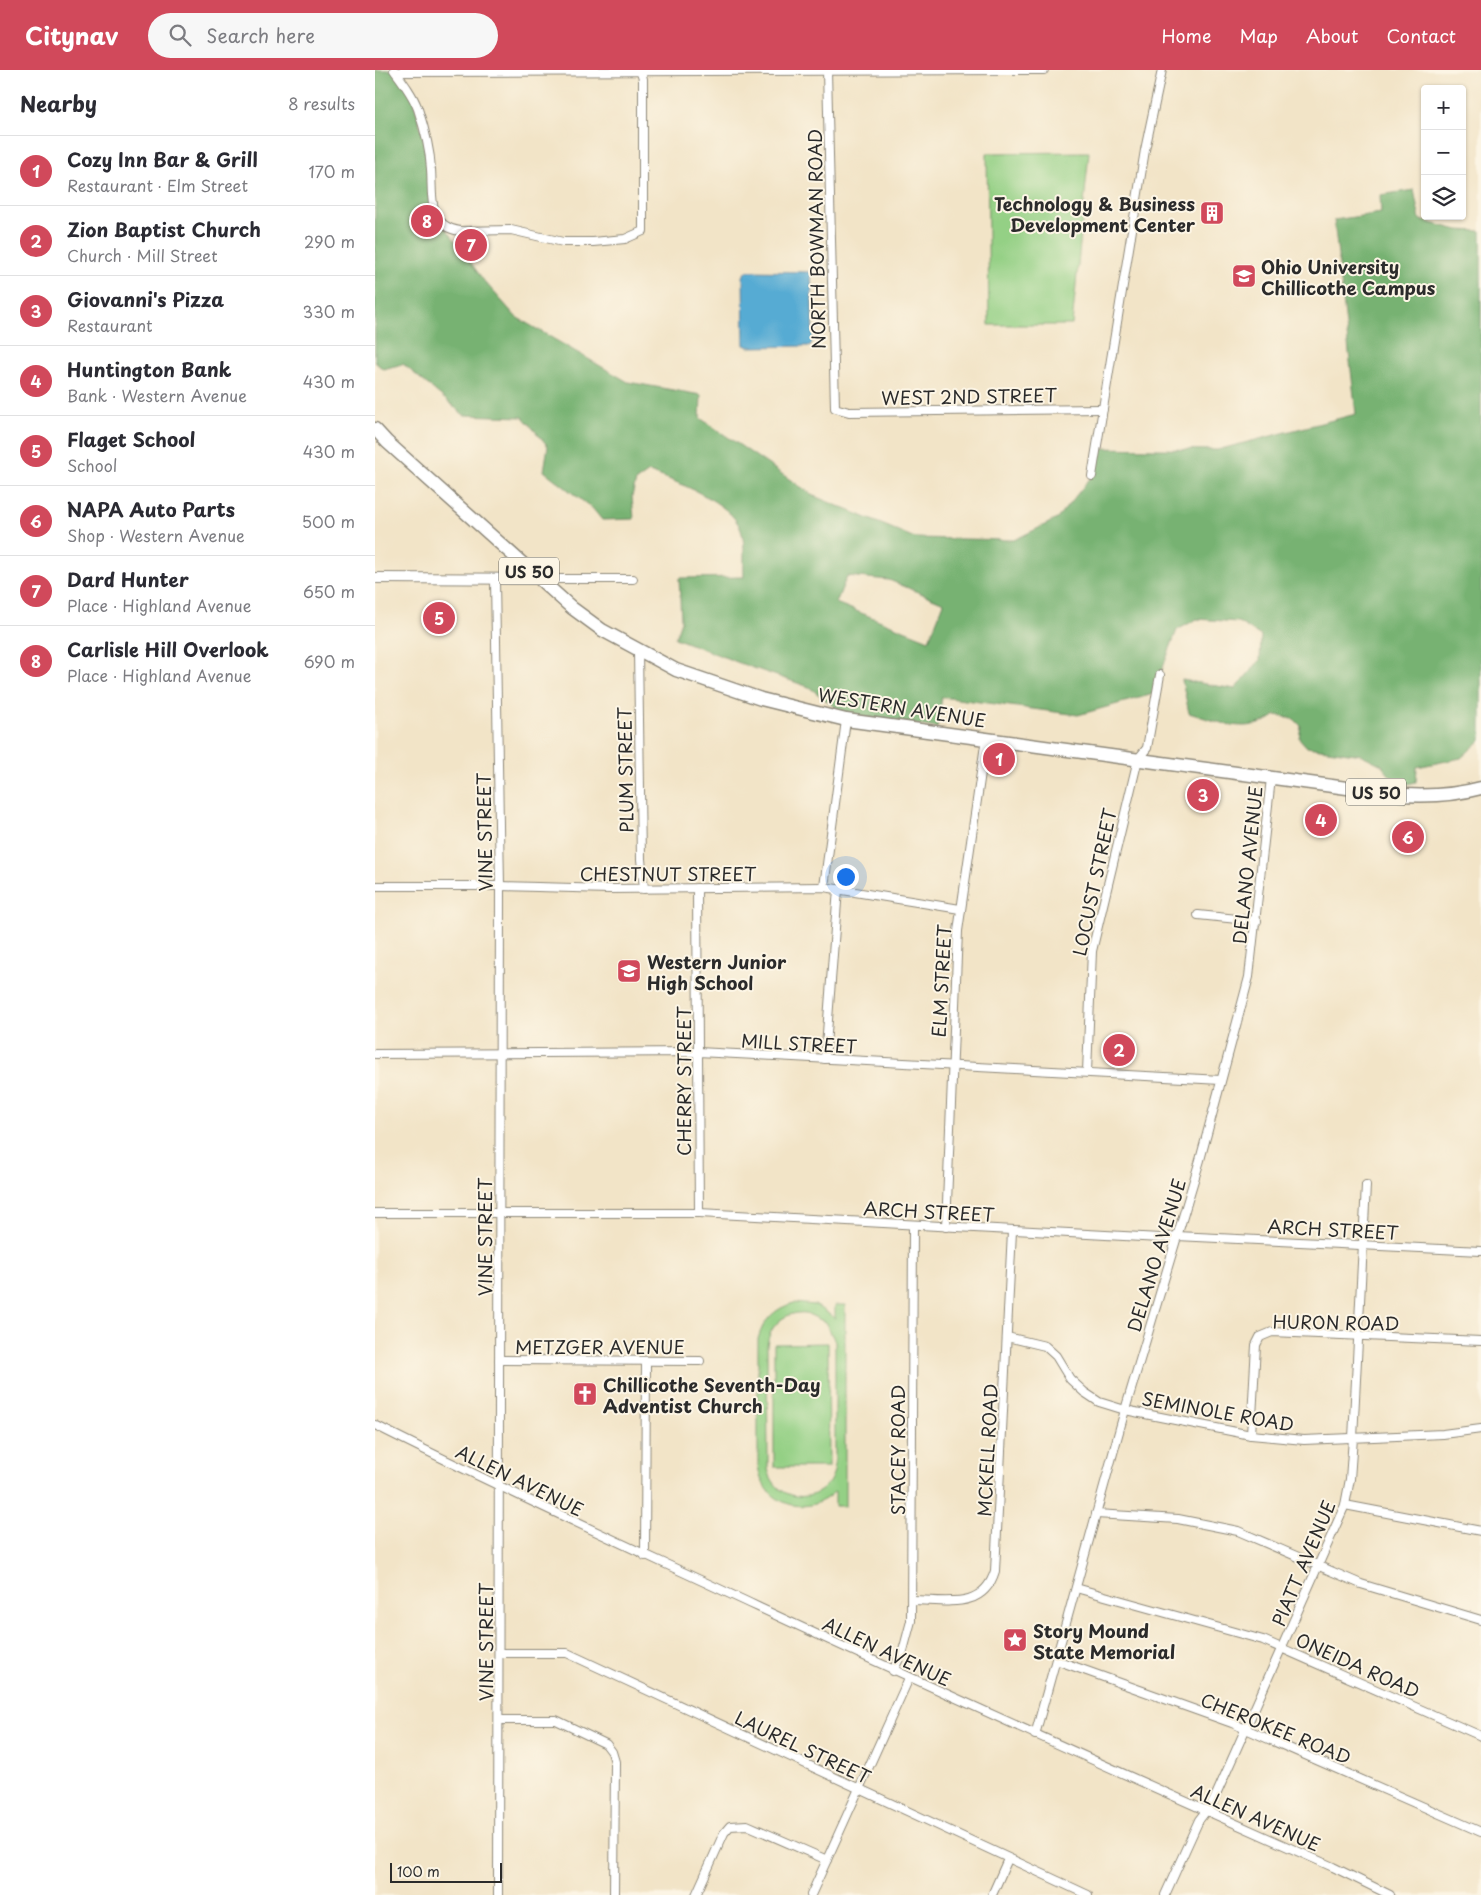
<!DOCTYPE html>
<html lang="en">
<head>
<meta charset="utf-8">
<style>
	:root { --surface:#fff; --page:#f7f7f7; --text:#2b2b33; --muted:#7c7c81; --line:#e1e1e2; --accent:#d1495b }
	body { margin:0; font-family:"Playpen Sans",sans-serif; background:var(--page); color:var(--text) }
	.controls { position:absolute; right:15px; top:15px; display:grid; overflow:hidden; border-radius:5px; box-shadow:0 1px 4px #0004 }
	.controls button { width:45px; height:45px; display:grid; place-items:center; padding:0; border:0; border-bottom:1px solid var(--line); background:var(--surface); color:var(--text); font:25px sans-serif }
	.scale { position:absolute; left:15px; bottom:12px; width:112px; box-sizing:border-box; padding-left:5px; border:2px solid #2b2b2b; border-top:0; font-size:14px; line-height:18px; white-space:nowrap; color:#2b2b2b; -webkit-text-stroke:4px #fcf5e5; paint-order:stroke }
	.you { position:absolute; left:470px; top:806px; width:18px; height:18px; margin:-12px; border:4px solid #fff; border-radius:50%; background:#1a73e8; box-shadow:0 0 0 8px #1a73e833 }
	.badge { display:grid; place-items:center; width:32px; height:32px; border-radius:50%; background:var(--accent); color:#fff; font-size:16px; font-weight:700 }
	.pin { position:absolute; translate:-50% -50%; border:2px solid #fff; box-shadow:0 1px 5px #0006 }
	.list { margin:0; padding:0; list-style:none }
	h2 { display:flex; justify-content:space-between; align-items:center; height:65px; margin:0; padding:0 20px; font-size:21px }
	h2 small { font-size:16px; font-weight:400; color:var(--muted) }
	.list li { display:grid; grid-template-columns:32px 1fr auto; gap:15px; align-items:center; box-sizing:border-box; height:70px; padding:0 20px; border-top:1px solid var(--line) }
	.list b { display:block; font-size:19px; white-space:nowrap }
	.list p { margin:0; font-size:16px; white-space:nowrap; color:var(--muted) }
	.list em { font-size:16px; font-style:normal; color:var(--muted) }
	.icon { flex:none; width:28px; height:28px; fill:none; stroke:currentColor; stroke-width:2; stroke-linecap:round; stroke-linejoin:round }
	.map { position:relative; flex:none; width:1106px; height:1825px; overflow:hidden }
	header { display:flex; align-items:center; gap:30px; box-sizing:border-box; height:70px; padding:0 25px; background:var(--accent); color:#fff }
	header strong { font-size:24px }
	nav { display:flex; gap:28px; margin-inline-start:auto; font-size:18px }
	.search { width:350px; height:45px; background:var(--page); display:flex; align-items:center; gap:12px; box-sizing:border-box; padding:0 18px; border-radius:28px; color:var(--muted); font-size:19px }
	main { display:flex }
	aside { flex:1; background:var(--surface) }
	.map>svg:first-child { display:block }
</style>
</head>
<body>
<header>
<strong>Citynav</strong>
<div class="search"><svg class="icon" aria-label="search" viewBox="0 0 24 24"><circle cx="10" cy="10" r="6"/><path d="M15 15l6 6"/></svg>Search here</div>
<nav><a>Home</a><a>Map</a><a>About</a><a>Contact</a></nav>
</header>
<main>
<aside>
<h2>Nearby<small>8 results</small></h2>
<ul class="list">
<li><span class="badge">1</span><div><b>Cozy Inn Bar &amp; Grill</b><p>Restaurant · Elm Street</p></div><em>170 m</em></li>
<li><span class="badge">2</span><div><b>Zion Baptist Church</b><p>Church · Mill Street</p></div><em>290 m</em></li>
<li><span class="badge">3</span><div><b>Giovanni's Pizza</b><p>Restaurant</p></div><em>330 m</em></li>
<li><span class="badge">4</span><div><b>Huntington Bank</b><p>Bank · Western Avenue</p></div><em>430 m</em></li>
<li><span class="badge">5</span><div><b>Flaget School</b><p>School</p></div><em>430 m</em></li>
<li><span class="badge">6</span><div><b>NAPA Auto Parts</b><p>Shop · Western Avenue</p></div><em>500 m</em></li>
<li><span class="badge">7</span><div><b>Dard Hunter</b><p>Place · Highland Avenue</p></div><em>650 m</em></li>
<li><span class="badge">8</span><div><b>Carlisle Hill Overlook</b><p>Place · Highland Avenue</p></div><em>690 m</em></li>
</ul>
</aside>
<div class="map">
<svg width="1106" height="1825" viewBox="0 0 1106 1825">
	<rect width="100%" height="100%" fill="#fcf5e5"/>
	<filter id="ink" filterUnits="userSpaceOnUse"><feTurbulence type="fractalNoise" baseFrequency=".02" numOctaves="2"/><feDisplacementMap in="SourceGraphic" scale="10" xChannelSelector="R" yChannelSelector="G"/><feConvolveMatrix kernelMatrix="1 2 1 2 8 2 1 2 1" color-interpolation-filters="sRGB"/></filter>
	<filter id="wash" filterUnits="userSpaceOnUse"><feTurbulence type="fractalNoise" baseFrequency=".0096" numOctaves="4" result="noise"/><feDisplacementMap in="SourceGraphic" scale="20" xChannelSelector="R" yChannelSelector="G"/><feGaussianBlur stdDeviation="1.12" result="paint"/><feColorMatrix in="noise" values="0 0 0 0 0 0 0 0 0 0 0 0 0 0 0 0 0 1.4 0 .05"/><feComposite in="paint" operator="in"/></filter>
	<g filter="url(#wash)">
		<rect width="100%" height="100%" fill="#f2e4c7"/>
		<!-- green -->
		<g fill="#94d085" stroke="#607e58" fill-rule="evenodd">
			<polygon points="714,82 697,255 614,255 612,83"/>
			<path d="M419 1233 440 1235 460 1248V1235H470V1436H460V1421C432 1450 386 1434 383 1394V1269C388 1250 400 1238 419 1233ZM431 1243 450 1252 460 1271V1393C458 1435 402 1438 393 1399L392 1276C394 1255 410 1241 431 1243Z"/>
			<polygon points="453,1273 454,1397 399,1397 399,1274"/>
		</g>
		<!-- forest -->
		<path fill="#77b272" stroke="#516e4e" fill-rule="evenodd" d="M0 0H19L38 28 56 98 55 123 68 154 109 211 141 247 253 312 326 325 325 348 439 426 540 468 639 470 682 449 717 406 722 378 842 380 981 344 959 150 1006 143 1005 125 1039 120 1045 150 1083 160 1106 161V670L1086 688 1042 697 1041 712 1029 715 1015 706 1007 695 987 685 932 677 924 668 926 656 919 649 901 645C873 666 844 652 814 643L807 610 860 619 885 590 886 566 863 552 822 549 802 560 785 605 782 623 703 645 567 627 562 658 469 644 434 617 367 594 300 568 306 551 304 508 369 507C368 493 371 474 366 460 357 432 300 411 274 402L261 411 257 426 259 449 227 450 218 439 169 401 173 376 148 347 89 345 28 294 8 299 0 292V47C4 37 0 13 0 0ZM472 506 514 510 569 533 554 570 461 533Z"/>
		<!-- water -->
		<polygon fill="#57abd3" stroke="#416b7f" points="374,201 436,202 438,270 435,276 374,277 369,275 368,207 370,202"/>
	</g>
	<g filter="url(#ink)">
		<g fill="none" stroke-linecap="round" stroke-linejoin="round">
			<defs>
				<g id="minor">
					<path d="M19 0C28 12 38 25 43 39 49 57 55 80 56 99 58 124 51 156 85 161L136 160 188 172H218L250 169 268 161V9L265 0"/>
					<polyline points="452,0 460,338 474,342 728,339"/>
					<polyline points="21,2 669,0"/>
					<polyline points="717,406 770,80 787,0"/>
					<polyline points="165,509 258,509"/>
					<polyline points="120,510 125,816 123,1825"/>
					<polyline points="263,580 266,789 269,819"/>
					<polyline points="0,816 125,816 234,819 449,817 585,839"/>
					<polyline points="449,817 471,650"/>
					<polyline points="322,818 324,1143"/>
					<polyline points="823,845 882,851"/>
					<polyline points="0,984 323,982 846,1010"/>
					<polyline points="450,989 463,819"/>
					<polyline points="712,1002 717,881 763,689 772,678 785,605"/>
					<polyline points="0,1143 324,1143 785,1168 802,1166 1106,1181"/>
					<polyline points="571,1157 583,861 611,668"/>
					<polyline points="632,1267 670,1276 681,1286 695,1309 709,1322 724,1332 750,1340 876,1365 929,1370 1068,1364 1106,1359"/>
					<polyline points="124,1290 325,1291"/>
					<path d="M0 1355C126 1419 255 1477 383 1537 574 1626 766 1712 958 1797L1015 1825"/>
					<polyline points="876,1365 881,1275 885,1267 897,1262 1106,1271"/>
					<polyline points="970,1435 1106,1461"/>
					<polyline points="721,1444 803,1449 863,1461 986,1514 1106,1550"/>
					<polyline points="270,1486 271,1291"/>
					<polyline points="701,1518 888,1570 1106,1666"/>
					<path d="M537 1530C570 1530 608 1541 620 1501L637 1161"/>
					<polyline points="124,1583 192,1583 713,1825"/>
					<polyline points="681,1590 857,1653 1106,1762"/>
					<polyline points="518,1601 528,1581 536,1551 538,1156"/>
					<polyline points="125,1650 181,1650 231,1674 237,1682 240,1692 239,1825"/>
					<polyline points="660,1665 750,1340 825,1090 874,907 896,708"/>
					<polyline points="321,1825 349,1763 355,1756 372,1755 452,1790"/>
					<polyline points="436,1825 534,1608"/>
					<polyline points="617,1825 633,1789"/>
					<polyline points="790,1825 824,1750 838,1732 970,1435 975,1409 978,1368 991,1115"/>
				</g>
				<polyline id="tertiary" points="0,508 163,509"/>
				<path id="primary" d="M0 359 12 372 197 538 227 560 301 600 386 629 471 650 1016 724C1047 727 1076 726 1106 718"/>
			</defs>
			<!-- minor casing -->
			<use href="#minor" stroke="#8e8879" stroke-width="10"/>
			<!-- tertiary casing -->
			<use href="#tertiary" stroke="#8e8879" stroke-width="12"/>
			<!-- primary casing -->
			<use href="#primary" stroke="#8e8879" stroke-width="15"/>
			<!-- minor -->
			<use href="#minor" stroke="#fff" stroke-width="8"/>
			<!-- tertiary -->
			<use href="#tertiary" stroke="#fff" stroke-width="10"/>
			<!-- primary -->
			<use href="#primary" stroke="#fff" stroke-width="12"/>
		</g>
	</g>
	<!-- icons -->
	<defs>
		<symbol id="building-square" viewBox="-11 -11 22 22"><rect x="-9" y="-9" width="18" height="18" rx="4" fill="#d1495b" stroke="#fcf5e5"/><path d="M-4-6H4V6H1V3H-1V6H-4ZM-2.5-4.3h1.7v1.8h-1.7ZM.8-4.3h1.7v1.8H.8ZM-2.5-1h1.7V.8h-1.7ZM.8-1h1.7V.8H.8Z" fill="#fff"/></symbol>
		<symbol id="university-square" viewBox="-11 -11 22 22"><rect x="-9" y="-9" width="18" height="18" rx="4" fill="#d1495b" stroke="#fcf5e5"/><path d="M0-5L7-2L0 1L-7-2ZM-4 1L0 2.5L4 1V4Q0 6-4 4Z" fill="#fff"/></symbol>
		<symbol id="school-square" viewBox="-11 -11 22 22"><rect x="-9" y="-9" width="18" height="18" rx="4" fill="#d1495b" stroke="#fcf5e5"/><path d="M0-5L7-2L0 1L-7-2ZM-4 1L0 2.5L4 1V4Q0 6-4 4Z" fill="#fff"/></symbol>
		<symbol id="church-square" viewBox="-11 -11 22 22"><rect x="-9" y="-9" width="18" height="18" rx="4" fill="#d1495b" stroke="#fcf5e5"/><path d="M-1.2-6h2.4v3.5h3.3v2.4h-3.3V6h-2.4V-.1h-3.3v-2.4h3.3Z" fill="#fff"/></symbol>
		<symbol id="sight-square" viewBox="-11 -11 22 22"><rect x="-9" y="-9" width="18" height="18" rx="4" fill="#d1495b" stroke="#fcf5e5"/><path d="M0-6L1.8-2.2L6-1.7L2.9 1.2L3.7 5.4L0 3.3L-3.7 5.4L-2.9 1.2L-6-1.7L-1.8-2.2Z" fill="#fff"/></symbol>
	</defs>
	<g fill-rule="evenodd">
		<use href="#building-square" x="823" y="129" width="28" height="28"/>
		<use href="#university-square" x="855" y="192" width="28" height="28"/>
		<use href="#school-square" x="240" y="887" width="28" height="28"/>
		<use href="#church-square" x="196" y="1310" width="28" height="28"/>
		<use href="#sight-square" x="626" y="1556" width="28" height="28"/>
	</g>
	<g text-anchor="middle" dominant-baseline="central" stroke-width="4" stroke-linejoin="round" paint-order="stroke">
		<!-- shield labels -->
		<g fill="#fcf5e5" stroke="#6a6863" stroke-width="1">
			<rect x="124" y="487.5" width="60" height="27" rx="4"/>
			<rect x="971" y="708.5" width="60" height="27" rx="4"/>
		</g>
		<g font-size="16" font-weight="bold" fill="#2b2b2b">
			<text x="154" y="501">US 50</text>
			<text x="1001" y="722">US 50</text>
		</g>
		<!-- poi labels -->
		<g font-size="18" font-weight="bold" fill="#2b2b2b" stroke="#fcf5e5" text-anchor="start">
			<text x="820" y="133" text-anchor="end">Technology &amp; Business<tspan x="820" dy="21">Development Center</tspan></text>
			<text x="886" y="196">Ohio University<tspan x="886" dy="21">Chillicothe Campus</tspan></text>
			<text x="272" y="891">Western Junior<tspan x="272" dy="21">High School</tspan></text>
			<text x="228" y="1314">Chillicothe Seventh-Day<tspan x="228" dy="21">Adventist Church</tspan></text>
			<text x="658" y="1560">Story Mound<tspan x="658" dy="21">State Memorial</tspan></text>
		</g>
		<!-- street labels -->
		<g font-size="18" fill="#2b2b2b" stroke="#fcf5e5">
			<text transform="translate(441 169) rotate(-91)">NORTH BOWMAN ROAD</text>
			<text transform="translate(594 326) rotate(-1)">WEST 2ND STREET</text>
			<text transform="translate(527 637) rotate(9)">WESTERN AVENUE</text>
			<text transform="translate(250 700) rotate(-91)">PLUM STREET</text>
			<text transform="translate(109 762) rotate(-91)">VINE STREET</text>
			<text transform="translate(872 795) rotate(-84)">DELANO AVENUE</text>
			<text x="293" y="803">CHESTNUT STREET</text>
			<text transform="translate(719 812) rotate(-78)">LOCUST STREET</text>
			<text transform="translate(566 911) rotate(-87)">ELM STREET</text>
			<text transform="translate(424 973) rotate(3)">MILL STREET</text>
			<text transform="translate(308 1011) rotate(-90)">CHERRY STREET</text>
			<text transform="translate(554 1141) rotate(3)">ARCH STREET</text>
			<text transform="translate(958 1159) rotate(3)">ARCH STREET</text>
			<text transform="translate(109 1167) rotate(-90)">VINE STREET</text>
			<text transform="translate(781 1185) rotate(-73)">DELANO AVENUE</text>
			<text transform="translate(961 1252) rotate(1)">HURON ROAD</text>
			<text x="225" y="1276">METZGER AVENUE</text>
			<text transform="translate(843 1341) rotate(10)">SEMINOLE ROAD</text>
			<text transform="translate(522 1380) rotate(-90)">STACEY ROAD</text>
			<text transform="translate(612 1380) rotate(-87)">MCKELL ROAD</text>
			<text transform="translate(145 1410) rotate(26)">ALLEN AVENUE</text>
			<text transform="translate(928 1493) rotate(-67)">PIATT AVENUE</text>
			<text transform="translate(110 1572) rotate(-90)">VINE STREET</text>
			<text transform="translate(512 1581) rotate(25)">ALLEN AVENUE</text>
			<text transform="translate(983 1595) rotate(24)">ONEIDA ROAD</text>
			<text transform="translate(901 1658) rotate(22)">CHEROKEE ROAD</text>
			<text transform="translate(428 1677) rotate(25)">LAUREL STREET</text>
			<text transform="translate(881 1747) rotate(24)">ALLEN AVENUE</text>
		</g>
	</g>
</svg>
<div class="controls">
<button>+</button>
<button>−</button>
<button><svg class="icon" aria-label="layers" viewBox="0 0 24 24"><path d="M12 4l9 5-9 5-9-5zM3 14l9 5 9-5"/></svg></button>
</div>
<div class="scale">100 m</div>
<div class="you"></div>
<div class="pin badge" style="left:624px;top:689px">1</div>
<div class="pin badge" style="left:744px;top:980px">2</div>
<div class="pin badge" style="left:828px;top:725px">3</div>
<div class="pin badge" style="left:946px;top:750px">4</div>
<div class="pin badge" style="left:64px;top:548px">5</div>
<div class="pin badge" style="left:1033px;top:767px">6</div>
<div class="pin badge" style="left:96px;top:175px">7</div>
<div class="pin badge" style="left:52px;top:151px">8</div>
</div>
</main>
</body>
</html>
